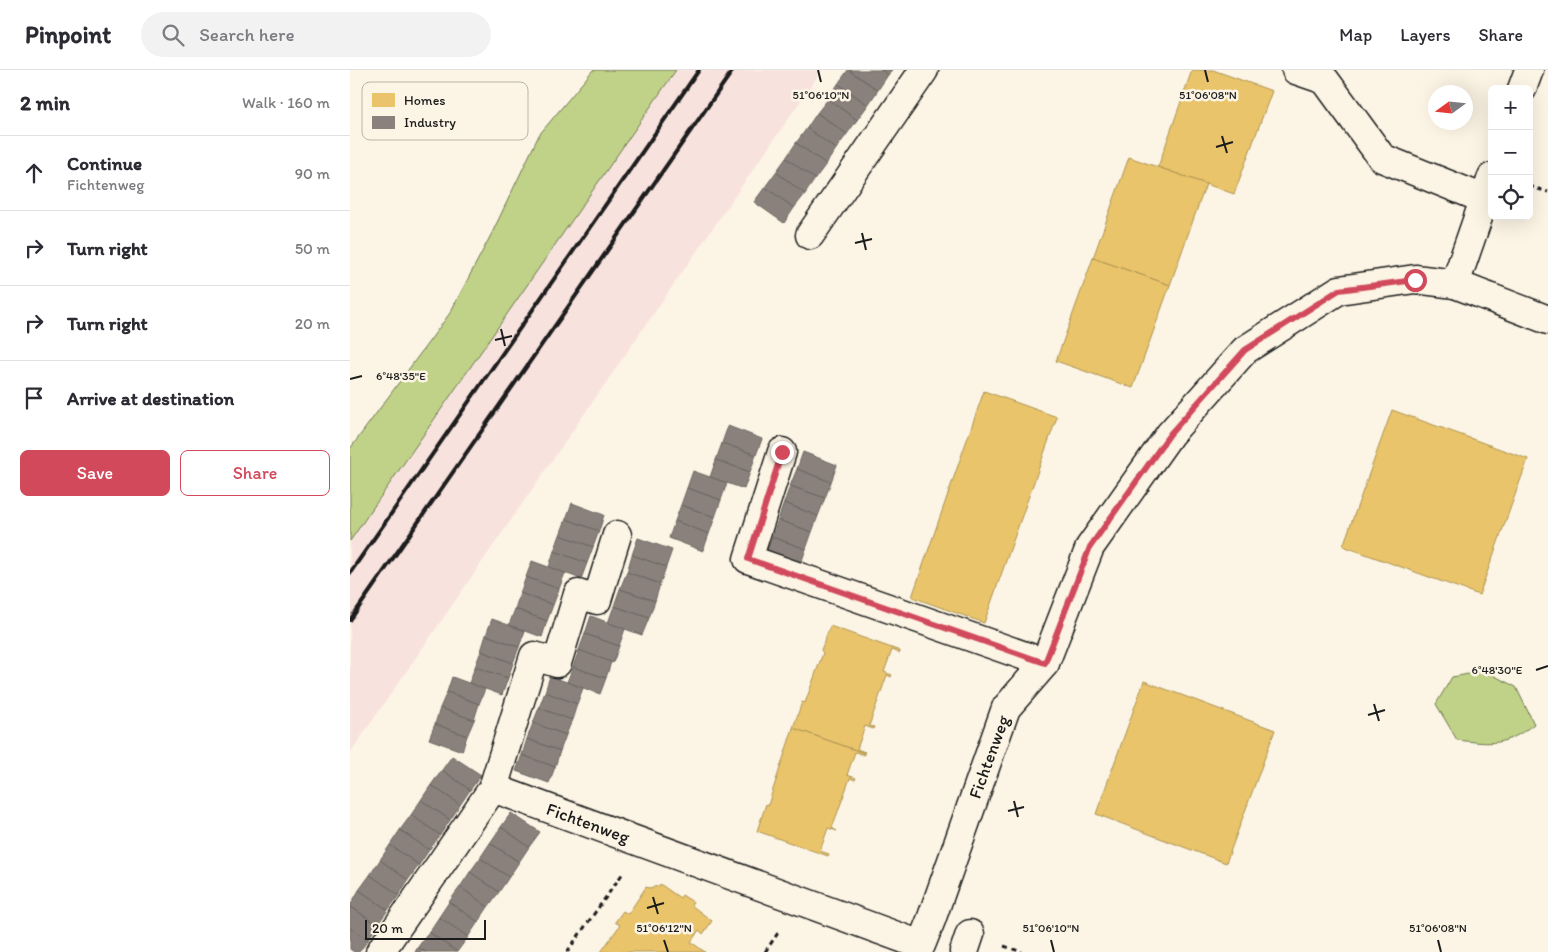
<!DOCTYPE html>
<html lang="en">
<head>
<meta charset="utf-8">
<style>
	:root { --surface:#fff; --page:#f2f2f3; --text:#2b2b33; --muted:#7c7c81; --line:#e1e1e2; --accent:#d1495b }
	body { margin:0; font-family:Itim,sans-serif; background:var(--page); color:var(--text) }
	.controls { position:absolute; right:15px; top:15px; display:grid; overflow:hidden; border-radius:8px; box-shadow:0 5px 20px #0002 }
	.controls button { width:45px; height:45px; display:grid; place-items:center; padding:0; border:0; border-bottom:1px solid var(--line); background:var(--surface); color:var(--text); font:25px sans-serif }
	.compass { position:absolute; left:1078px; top:15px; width:45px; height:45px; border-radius:50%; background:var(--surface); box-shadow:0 5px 20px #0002; rotate:255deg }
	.scale { position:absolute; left:15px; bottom:12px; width:121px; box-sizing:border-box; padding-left:5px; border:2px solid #1c1c1c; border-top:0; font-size:14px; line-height:18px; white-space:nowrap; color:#1c1c1c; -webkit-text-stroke:4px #fcf5e5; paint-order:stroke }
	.stop { position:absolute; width:15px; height:15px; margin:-11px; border:4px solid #d1495b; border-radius:50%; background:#fff }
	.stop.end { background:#d1495b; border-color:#fff; box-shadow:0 1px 5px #0008 }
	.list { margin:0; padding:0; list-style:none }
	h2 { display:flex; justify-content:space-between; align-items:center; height:65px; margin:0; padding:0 20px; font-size:21px }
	h2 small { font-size:16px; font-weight:400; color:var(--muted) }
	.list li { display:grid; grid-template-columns:32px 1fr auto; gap:15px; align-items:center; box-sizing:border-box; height:75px; padding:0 20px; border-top:1px solid var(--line) }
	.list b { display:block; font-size:19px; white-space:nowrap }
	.list p { margin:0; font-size:16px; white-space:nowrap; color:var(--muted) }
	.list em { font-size:16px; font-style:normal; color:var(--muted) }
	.actions { display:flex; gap:10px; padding:15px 20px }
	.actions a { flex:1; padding:11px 0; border:1px solid var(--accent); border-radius:8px; text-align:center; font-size:18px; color:var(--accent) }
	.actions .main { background:var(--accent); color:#fff }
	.icon { flex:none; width:28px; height:28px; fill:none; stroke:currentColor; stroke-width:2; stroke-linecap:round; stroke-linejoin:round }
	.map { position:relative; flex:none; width:1198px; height:882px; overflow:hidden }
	header { display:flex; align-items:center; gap:30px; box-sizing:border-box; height:70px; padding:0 25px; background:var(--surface); border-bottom:1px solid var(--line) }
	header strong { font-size:24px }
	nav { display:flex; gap:28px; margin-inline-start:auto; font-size:18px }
	.search { width:350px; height:45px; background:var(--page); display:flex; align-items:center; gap:12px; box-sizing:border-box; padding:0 18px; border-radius:28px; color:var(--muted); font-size:19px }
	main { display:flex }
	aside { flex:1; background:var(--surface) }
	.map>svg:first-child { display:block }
</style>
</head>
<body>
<header>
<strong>Pinpoint</strong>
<div class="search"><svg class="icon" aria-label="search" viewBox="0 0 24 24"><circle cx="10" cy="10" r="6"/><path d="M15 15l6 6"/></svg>Search here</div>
<nav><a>Map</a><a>Layers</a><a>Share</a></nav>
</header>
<main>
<aside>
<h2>2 min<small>Walk · 160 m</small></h2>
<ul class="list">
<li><svg class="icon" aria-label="ahead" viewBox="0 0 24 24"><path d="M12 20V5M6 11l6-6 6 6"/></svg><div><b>Continue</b><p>Fichtenweg</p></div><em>90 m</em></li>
<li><svg class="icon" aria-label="right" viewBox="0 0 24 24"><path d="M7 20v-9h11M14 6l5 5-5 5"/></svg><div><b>Turn right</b></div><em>50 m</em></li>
<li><svg class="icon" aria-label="right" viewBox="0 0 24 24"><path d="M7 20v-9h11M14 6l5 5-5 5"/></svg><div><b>Turn right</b></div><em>20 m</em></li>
<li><svg class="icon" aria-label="arrive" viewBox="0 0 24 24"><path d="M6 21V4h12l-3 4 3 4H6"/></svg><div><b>Arrive at destination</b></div></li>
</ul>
<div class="actions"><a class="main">Save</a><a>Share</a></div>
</aside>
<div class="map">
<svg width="1198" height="882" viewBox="0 0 1198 882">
	<rect width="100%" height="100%" fill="#fcf5e5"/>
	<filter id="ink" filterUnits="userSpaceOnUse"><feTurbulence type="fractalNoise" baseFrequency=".02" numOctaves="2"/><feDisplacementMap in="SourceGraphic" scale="10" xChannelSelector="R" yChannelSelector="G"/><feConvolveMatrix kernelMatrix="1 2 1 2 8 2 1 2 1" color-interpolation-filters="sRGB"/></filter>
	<g filter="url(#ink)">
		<!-- built -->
		<polygon fill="#f8e2de" points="326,0 472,0 0,683 0,471"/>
		<!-- green -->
		<g fill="#c0d287" stroke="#6e7752">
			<polygon points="243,0 326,0 0,471 0,379 100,243 142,163 189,65"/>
			<path d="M1135 601 1166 617 1184 654C1154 677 1143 674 1107 670L1086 634 1102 607Z"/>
		</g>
		<!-- homes -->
		<g fill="#e9c46a" stroke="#ac9253">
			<polygon points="842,0 863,0 922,21 884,124 808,97"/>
			<polygon points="779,87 856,114 820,215 743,188"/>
			<polygon points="743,188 820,215 783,318 706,291"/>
			<polygon points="634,321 707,347 634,553 562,527"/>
			<polygon points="1042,340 1178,389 1129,525 993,476"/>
			<polygon points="480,556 550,581 550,583 542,580 534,602 542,605 541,607 537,605 519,656 524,657 523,659 515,656 507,679 515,682 514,683 443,658 452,632 455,633 473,583 471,580"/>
			<polygon points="794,611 925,660 876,793 746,744"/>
			<polygon points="443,658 514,683 514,685 505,682 497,705 506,708 505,710 500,708 482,758 487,761 478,758 470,781 479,784 478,786 407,761 416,734 418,735"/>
			<polygon points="310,814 330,828 332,825 343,832 341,835 362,851 353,864 349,860 341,872 355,882 251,882 270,855 265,852 273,841 278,844 296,817 299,818 309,816"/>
		</g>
		<!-- industry -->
		<g fill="#8a817c" stroke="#69635f">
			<polygon points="498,0 528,20 518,35 488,14"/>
			<polygon points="499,0 531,0 538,5 528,20"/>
			<polygon points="531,0 542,0 538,5"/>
			<polygon points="488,14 518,35 507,50 478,29"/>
			<polygon points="478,29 507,50 497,64 467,43"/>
			<polygon points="467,43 497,64 486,79 457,58"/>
			<polygon points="457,58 486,79 476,94 446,73"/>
			<polygon points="446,73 476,94 465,109 436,88"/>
			<polygon points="436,88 465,109 455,124 426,102"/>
			<polygon points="426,102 455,124 444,138 415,117"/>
			<polygon points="415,117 444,138 434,153 404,132"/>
			<polygon points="378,356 412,369 406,385 372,373"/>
			<polygon points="372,373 406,385 400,402 366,390"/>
			<polygon points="453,382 487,395 481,412 447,399"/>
			<polygon points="366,390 400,402 394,419 360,407"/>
			<polygon points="447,399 481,412 475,428 440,416"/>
			<polygon points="343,401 377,413 371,430 337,418"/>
			<polygon points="440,416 475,428 468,446 434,433"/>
			<polygon points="337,418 371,430 365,447 331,435"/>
			<polygon points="222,433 254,445 249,461 216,449"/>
			<polygon points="434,433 468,446 462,462 428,450"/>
			<polygon points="331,435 365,447 359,464 325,451"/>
			<polygon points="216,449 249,461 243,477 210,465"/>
			<polygon points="428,450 462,462 456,479 422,467"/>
			<polygon points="325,451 359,464 353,481 319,468"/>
			<polygon points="210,465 243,477 237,493 204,481"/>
			<polygon points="422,467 456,479 450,496 416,484"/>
			<polygon points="288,468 322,480 316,497 282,485"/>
			<polygon points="204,481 237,493 231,509 199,497"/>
			<polygon points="282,485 316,497 310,514 277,502"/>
			<polygon points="182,491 215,503 209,519 176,507"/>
			<polygon points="277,502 310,514 305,531 270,519"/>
			<polygon points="176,507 209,519 203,535 170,523"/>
			<polygon points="270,519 305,531 299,548 264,536"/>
			<polygon points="170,523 203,535 197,551 165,539"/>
			<polygon points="264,536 299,548 292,565 258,553"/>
			<polygon points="165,539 197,551 192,567 159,555"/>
			<polygon points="241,546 275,559 269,576 235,564"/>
			<polygon points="142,549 175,561 169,577 136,565"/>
			<polygon points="235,564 269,576 263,593 229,580"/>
			<polygon points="136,565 169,577 163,593 131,581"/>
			<polygon points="229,580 261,592 256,608 223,597"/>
			<polygon points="131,581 163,593 158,608 125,597"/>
			<polygon points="125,597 158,608 152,625 119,613"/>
			<polygon points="223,597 256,608 250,624 217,612"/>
			<polygon points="200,606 233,618 227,634 195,622"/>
			<polygon points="102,607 135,619 129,634 97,622"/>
			<polygon points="97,622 129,634 124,650 90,638"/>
			<polygon points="195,622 227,634 222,650 189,638"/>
			<polygon points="90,638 124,650 117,666 85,654"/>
			<polygon points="189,638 222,650 216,665 183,653"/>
			<polygon points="183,653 216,665 210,681 177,669"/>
			<polygon points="85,654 117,666 112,681 79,669"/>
			<polygon points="177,669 210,681 205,697 172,685"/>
			<polygon points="172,685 205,697 199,713 166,701"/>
			<polygon points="102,686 131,705 120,720 92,700"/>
			<polygon points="92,700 120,720 110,735 81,715"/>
			<polygon points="81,715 110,735 100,750 71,730"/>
			<polygon points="71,730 100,750 90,765 61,745"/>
			<polygon points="161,743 190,762 179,777 151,757"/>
			<polygon points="61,745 90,765 79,780 50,760"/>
			<polygon points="151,757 179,777 169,792 140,773"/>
			<polygon points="50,760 79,780 69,795 40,775"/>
			<polygon points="140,773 169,792 159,807 130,788"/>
			<polygon points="40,775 69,795 58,810 30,790"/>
			<polygon points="130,788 159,807 149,822 120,802"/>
			<polygon points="30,790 58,810 49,825 20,805"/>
			<polygon points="120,802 149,822 138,837 110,817"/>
			<polygon points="20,805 49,825 38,840 9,820"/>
			<polygon points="110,817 138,837 128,852 99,832"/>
			<polygon points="9,820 38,840 27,855 0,836"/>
			<polygon points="99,832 128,852 118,867 89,847"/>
			<polygon points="0,836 27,855 18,870 0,858"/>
			<polygon points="89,847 118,867 107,882 79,862"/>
			<polygon points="0,858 18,870 9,882 4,882 0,879"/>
			<polygon points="79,862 107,882 76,882 68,877"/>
			<polygon points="68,877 76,882 65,882"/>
		</g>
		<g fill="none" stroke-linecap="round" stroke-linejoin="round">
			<defs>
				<g id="minor">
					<polyline points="946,0 975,10 1032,88 1134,129"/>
					<polyline points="1172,19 1179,0"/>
					<polyline points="460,165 574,0"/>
					<polyline points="1105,214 1142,107"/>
					<polyline points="432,382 398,489 695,593"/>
					<polyline points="143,718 571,875 581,850 656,638 695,593 740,477 820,364 895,280 989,220 1065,209 1105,214 1198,250"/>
					<polyline points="30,882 143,718 184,586 207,593 228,524 247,530 267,465"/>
					<polyline points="614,882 620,864"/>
				</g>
			</defs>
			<!-- minor casing -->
			<use href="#minor" stroke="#1c1c1c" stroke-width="31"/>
			<!-- path -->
			<g stroke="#1c1c1c" stroke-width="3" stroke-dasharray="5 4" stroke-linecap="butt">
				<polyline points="1179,116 1198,122"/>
				<polyline points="654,876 672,882"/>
				<polyline points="217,882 273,803"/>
				<polyline points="415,882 430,860"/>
			</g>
			<!-- minor -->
			<use href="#minor" stroke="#fcf5e5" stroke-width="28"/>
			<!-- rail -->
			<g stroke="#1c1c1c" stroke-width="4">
				<polyline points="0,503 349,0"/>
				<polyline points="0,550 383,0"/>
			</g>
		</g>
	</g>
	<g fill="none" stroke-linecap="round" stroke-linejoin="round" filter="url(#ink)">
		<!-- route -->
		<polyline stroke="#d1495b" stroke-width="6" points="432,382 398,489 695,593 740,477 820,364 895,280 989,220 1065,210"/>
	</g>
	<!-- ticks -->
	<path fill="none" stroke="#1c1c1c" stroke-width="2" d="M468 0 471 12M855 0 858 12M872 66 877 83M866 77 883 72M512 163 516 180M505 173 522 169M151 259 155 276M145 270 162 266M0 309 12 306M1186 600 1198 596M1024 634 1029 651M1018 645 1035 640M664 731 668 747M658 741 674 737M303 827 308 844M297 838 314 833M314 870 318 882M701 870 704 882M1088 870 1091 882"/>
	<g text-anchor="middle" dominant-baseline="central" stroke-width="5" stroke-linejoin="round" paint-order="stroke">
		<!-- street labels -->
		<g font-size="18" fill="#1c1c1c" stroke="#fcf5e5">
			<text transform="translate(639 687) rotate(-70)">Fichtenweg</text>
			<text transform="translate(238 753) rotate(20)">Fichtenweg</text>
		</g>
	</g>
	<!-- legend -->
	<rect x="12" y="12" width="166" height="58" rx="8" fill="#fcf5e5" stroke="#b9b4a9" stroke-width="1"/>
	<rect x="22" y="23" width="23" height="14" fill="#e9c46a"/>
	<rect x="22" y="46" width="23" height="13" fill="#8a817c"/>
	<g font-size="14" fill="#1c1c1c">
		<text x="54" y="35">Homes</text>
		<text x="54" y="57">Industry</text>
	</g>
	<g font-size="12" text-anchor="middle" fill="#1c1c1c" stroke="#fcf5e5" stroke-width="5" stroke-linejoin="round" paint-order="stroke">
		<text x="471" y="29">51°06'10"N</text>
		<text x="858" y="29">51°06'08"N</text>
		<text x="51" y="310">6°48'35"E</text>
		<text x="1147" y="604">6°48'30"E</text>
		<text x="314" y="862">51°06'12"N</text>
		<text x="701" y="862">51°06'10"N</text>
		<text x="1088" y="862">51°06'08"N</text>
	</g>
</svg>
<div class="controls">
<button>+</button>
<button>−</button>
<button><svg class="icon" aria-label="locate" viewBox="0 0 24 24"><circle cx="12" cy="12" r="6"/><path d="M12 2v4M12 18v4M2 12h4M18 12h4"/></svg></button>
</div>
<svg class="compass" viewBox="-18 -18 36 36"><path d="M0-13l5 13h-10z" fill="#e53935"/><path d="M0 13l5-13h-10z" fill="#7c7c81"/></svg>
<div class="scale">20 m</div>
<div class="stop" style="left:1065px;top:210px"></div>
<div class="stop end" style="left:432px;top:382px"></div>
</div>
</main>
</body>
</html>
